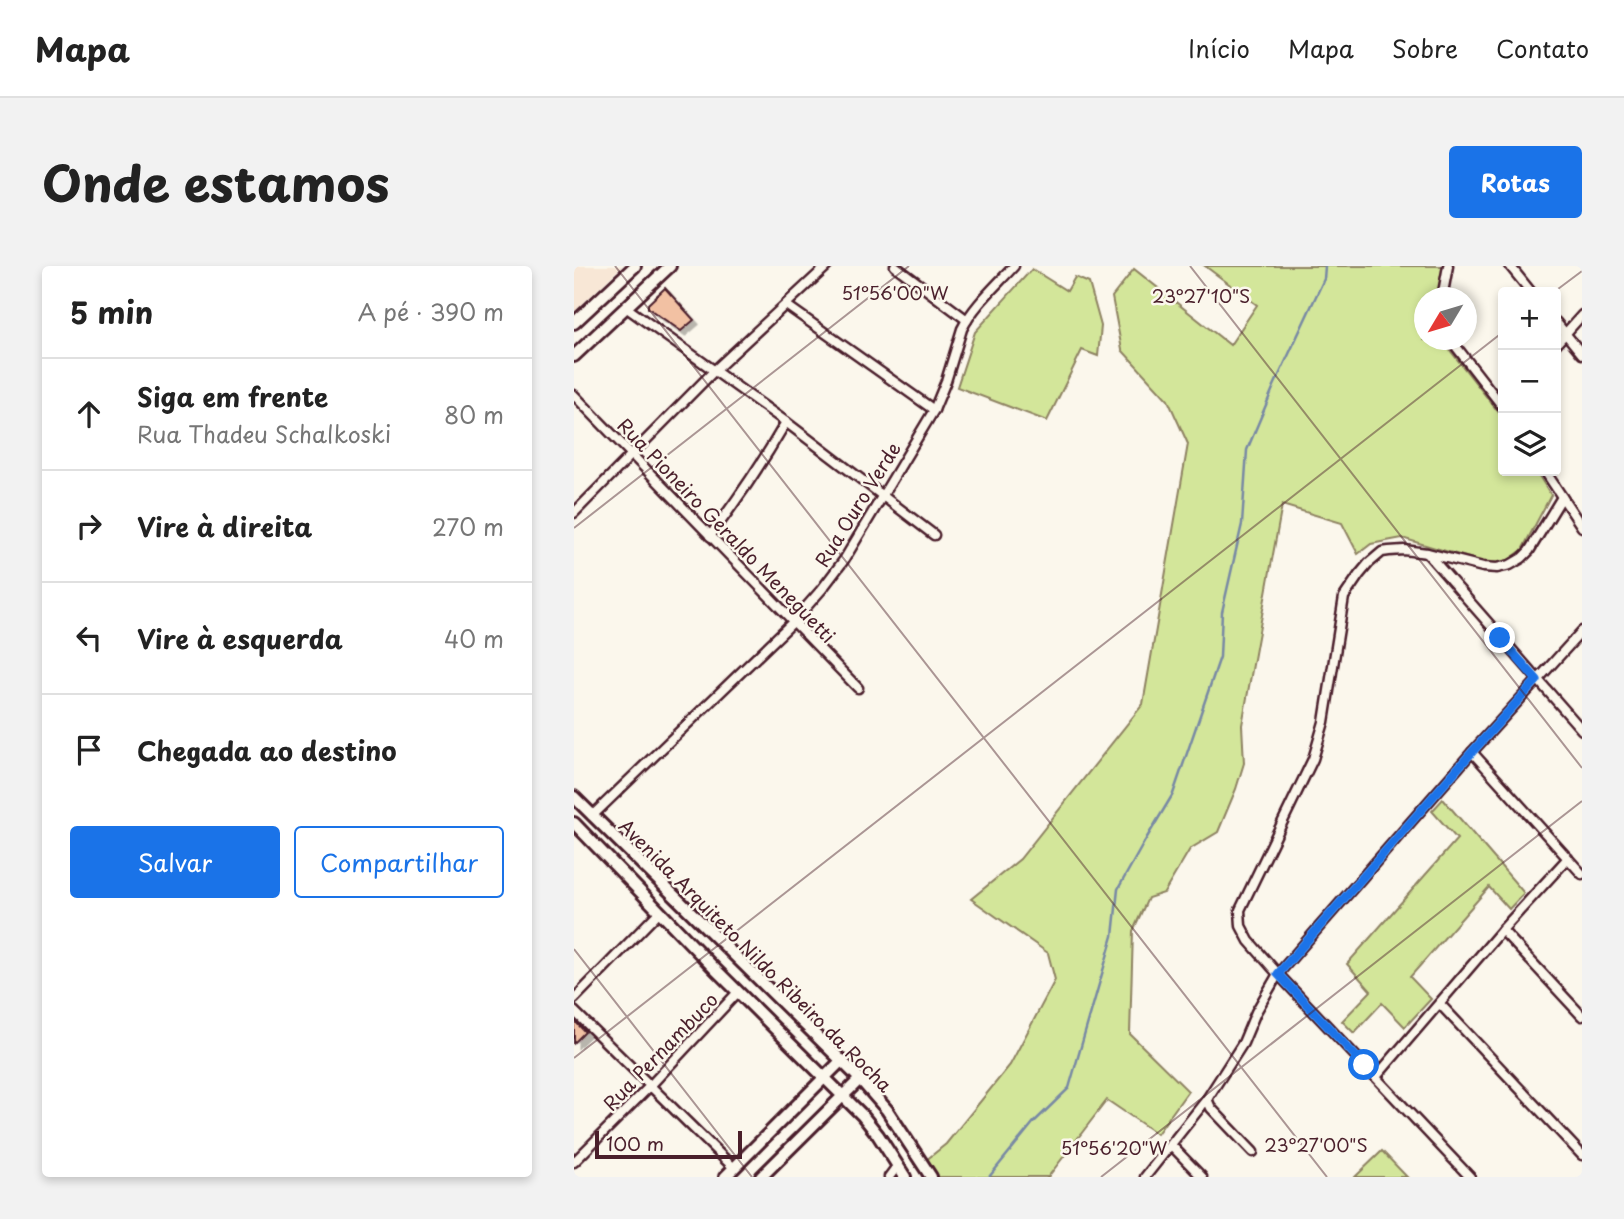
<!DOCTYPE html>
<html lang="pt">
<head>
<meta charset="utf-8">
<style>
	:root { --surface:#fff; --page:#f2f2f2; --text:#222; --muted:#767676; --line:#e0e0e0; --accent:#1a73e8 }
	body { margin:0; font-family:"Playpen Sans",sans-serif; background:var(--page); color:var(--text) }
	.controls { position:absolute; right:21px; top:21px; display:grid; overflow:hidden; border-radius:7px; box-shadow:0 4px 10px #0003 }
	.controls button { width:63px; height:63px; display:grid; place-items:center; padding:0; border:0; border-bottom:2px solid var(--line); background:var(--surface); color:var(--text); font:35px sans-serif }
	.compass { position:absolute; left:840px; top:21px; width:63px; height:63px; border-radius:50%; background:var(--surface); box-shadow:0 4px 10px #0003; rotate:232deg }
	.scale { position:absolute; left:21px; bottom:18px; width:147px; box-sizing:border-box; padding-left:7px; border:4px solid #4a1f2b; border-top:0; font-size:19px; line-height:24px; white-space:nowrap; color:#4a1f2b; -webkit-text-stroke:5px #fbf7ec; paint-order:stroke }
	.stop { position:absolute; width:21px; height:21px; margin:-16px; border:5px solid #1a73e8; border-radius:50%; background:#fff }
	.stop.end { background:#1a73e8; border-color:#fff; box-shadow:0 2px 7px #0008 }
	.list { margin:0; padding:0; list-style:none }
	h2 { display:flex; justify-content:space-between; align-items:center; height:91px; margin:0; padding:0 28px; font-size:30px }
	h2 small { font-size:23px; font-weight:400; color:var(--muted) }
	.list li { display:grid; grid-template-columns:46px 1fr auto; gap:21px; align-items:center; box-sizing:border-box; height:112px; padding:0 28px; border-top:2px solid var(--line) }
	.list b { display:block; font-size:26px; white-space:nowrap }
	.list p { margin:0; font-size:23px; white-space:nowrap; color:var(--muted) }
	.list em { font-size:23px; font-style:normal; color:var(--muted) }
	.actions { display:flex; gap:14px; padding:21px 28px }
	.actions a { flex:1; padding:16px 0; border:2px solid var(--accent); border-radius:7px; text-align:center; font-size:24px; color:var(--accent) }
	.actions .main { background:var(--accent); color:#fff }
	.icon { flex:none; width:38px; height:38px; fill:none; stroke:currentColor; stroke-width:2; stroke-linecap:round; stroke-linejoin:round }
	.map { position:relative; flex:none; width:1008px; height:911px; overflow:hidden; border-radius:7px }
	header { display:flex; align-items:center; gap:42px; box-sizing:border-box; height:98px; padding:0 35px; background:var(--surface); border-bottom:2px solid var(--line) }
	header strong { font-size:33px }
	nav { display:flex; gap:38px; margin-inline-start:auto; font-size:24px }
	.intro { display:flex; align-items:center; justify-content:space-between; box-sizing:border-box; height:168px; padding:0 42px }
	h1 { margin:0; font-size:49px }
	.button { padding:18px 32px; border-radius:7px; background:var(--accent); color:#fff; font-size:24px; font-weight:700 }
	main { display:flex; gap:42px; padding:0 42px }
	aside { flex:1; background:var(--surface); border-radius:7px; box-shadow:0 4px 10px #0003 }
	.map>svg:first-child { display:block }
</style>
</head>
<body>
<header>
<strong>Mapa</strong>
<nav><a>Início</a><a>Mapa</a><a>Sobre</a><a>Contato</a></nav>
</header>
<div class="intro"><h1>Onde estamos</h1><a class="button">Rotas</a></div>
<main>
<aside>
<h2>5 min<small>A pé · 390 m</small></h2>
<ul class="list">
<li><svg class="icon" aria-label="ahead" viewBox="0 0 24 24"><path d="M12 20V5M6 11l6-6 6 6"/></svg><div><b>Siga em frente</b><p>Rua Thadeu Schalkoski</p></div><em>80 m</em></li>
<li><svg class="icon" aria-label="right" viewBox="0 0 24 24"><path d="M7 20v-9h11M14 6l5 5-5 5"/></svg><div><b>Vire à direita</b></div><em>270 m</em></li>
<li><svg class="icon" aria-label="left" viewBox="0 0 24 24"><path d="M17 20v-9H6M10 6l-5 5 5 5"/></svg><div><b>Vire à esquerda</b></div><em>40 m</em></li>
<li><svg class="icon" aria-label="arrive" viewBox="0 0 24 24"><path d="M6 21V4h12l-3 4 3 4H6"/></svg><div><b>Chegada ao destino</b></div></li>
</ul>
<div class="actions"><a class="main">Salvar</a><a>Compartilhar</a></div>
</aside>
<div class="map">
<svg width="1008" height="911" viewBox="0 0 1008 911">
	<defs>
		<filter id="shadow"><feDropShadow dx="4.5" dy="4.5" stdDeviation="0" flood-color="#0004"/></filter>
	</defs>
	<rect width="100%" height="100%" fill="#fbf7ec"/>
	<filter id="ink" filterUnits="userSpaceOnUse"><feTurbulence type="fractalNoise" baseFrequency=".0143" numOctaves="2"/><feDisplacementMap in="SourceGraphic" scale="14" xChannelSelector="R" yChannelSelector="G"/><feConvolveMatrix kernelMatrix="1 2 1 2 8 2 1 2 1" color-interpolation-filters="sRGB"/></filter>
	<g filter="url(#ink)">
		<!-- built -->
		<polygon fill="#f8e7d6" points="0,0 48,0 0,46"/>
		<!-- green -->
		<g fill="#d3e69a" stroke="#8e8262" stroke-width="2">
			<polygon points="631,0 869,0 864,31 850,32 850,74 868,74 929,152 929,205 962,205 977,229 948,284 932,296 912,297 828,272 797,278 784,288 768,257 708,239 668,459 670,497 662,523 644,566 616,583 590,627 574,632 559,665 556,768 614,825 583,868 533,834 474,911 361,911 351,895 372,878 436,799 481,714 474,687 397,633 446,593 569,438 614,178 594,134 548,84 538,31 560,3 656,79 683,39"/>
			<polygon points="458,3 493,25 501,11 515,17 527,60 524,90 508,84 473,155 383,121 401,66"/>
			<polygon points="869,533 950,627 935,643 915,621 836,711 857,733 831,761 808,737 780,767 768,755 797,725 773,698 883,573 858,545"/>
			<polygon points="808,885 833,911 781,911"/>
		</g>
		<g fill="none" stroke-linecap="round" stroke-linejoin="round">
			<!-- stream -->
			<polyline stroke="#7889a4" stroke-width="2.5" points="415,911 459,857 495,822 539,670 544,623 572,573 599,528 646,391 648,346 668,258 673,184 700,120 750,13 751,0"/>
		</g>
		<!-- building -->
		<g fill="#f2c1a3" stroke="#4a1f2b" stroke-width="2" filter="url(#shadow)">
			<polygon points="91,22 120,54 107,65 74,42 74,38"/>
			<polygon points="0,754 11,766 0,777"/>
		</g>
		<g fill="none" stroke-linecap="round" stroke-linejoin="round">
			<defs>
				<g id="minor">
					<polyline points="321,0 393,54"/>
					<polyline points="936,0 957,26"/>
					<polyline points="868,32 874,0"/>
					<polyline points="212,39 360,144"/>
					<polyline points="53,42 212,156 360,269"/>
					<polyline points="982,56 1008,88"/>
					<polyline points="877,74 929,141"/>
					<polyline points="982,78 1008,49"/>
					<polyline points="0,129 284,422"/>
					<polyline points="971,205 1008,261"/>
					<polyline points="0,247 141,104 253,0"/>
					<path d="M136 270C164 233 189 196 212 156"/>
					<polyline points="853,287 1008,464"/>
					<polyline points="898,486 1008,608"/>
					<path d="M18 550 219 356 248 323 270 294 360 144 372 115 388 63C400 39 422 20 440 0"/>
					<polyline points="928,664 1008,750"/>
					<polyline points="0,733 85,646"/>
					<polyline points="866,738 1008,889"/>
					<polyline points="0,745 160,902"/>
					<polyline points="802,811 928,664 994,592"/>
					<polyline points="633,833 637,842 679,886"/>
					<polyline points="597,879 628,911"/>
					<polyline points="0,896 76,820 164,726"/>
					<polyline points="315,911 324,899"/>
					<polyline points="571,911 633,833 669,777 682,746 704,708 898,486 1008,365"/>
					<polyline points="896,911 704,708 675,675 667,660 666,644 739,493 750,456 770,331 785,309 795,297 808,286 815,285 830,284 853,287 909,301 923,302 936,299 948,292 955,285 988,231"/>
				</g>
				<g id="secondary">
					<polyline points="0,57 61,0"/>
					<polyline points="0,90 96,0"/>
					<polyline points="0,531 286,813 313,844 357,911"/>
					<polyline points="0,557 142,704 288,849 304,869 331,911"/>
					<polyline points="151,911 268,794"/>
					<polyline points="187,911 286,813"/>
				</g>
			</defs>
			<!-- minor casing -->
			<use href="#minor" stroke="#4a1f2b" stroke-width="13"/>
			<!-- secondary casing -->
			<use href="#secondary" stroke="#4a1f2b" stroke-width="16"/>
			<!-- minor -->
			<use href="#minor" stroke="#fbf7ec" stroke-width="8"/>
			<!-- secondary -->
			<use href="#secondary" stroke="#fbf7ec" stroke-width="10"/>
		</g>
	</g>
	<g fill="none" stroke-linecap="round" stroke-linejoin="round" filter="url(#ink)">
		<!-- route -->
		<polyline stroke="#1a73e8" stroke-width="9" points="790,799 704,708 898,486 963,414 926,372"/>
	</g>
	<!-- ticks -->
	<path fill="none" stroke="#4a1f2b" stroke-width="2" stroke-opacity="0.45" d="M41 0 753 911M616 0 1008 502M980 26 1008 5M0 262 335 0M0 683 178 911M0 792 929 66M527 911 1008 535"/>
	<g text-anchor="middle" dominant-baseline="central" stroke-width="5" stroke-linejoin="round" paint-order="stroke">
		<!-- street labels -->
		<g font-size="19" fill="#4a1f2b" stroke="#fbf7ec">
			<text transform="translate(283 238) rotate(-58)">Rua Ouro Verde</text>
			<text transform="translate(153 264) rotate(46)">Rua Pioneiro Geraldo Meneguetti</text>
			<text transform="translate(182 689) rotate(45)">Avenida Arquiteto Nildo Ribeiro da Rocha</text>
			<text transform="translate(86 785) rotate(-46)">Rua Pernambuco</text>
		</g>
	</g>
	<g font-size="18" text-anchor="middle" fill="#4a1f2b" stroke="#fbf7ec" stroke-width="5" stroke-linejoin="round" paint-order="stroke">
		<text x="321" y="34">51°56'00"W</text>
		<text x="627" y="37">23°27'10"S</text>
		<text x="742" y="886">23°27'00"S</text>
		<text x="540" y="889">51°56'20"W</text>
	</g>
</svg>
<div class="controls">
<button>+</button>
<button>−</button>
<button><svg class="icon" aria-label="layers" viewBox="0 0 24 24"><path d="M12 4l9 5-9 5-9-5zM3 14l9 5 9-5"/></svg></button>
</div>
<svg class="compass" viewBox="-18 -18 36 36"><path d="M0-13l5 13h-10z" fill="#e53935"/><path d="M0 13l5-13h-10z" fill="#767676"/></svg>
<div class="scale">100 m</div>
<div class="stop" style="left:790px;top:799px"></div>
<div class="stop end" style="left:926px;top:372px"></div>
</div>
</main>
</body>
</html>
